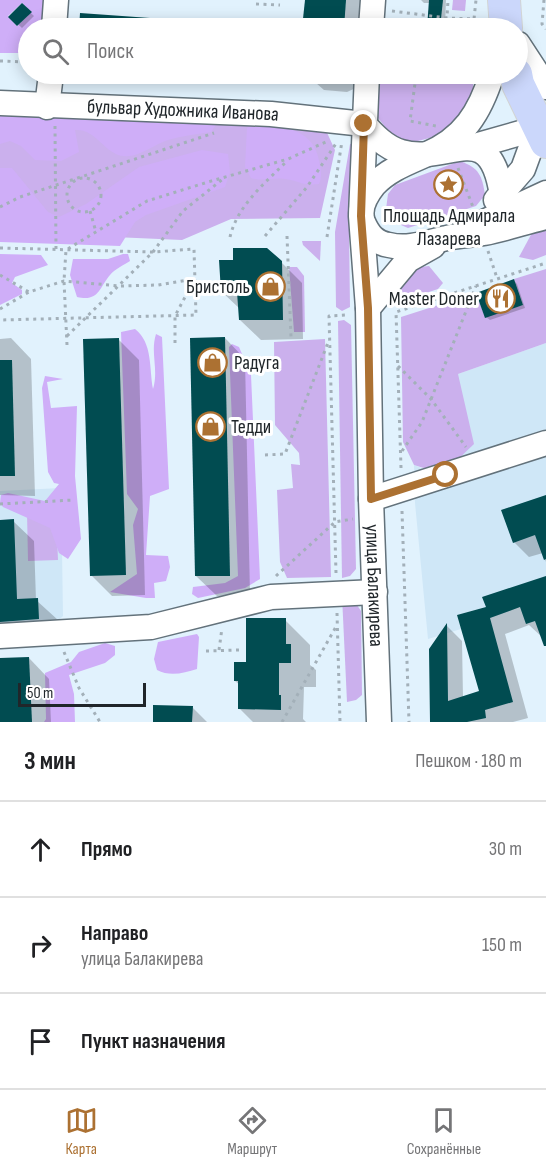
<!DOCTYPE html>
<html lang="ru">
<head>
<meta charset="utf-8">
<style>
	:root { --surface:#fff; --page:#f6f6f6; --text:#202124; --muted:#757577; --line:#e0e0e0; --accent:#ac7132 }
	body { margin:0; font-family:"Sofia Sans Condensed",sans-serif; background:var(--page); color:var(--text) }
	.scale { position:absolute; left:18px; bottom:15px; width:128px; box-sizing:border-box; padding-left:6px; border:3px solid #20262a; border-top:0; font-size:16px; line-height:21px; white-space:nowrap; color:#20262a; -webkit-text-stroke:4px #fff; paint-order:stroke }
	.stop { position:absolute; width:18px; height:18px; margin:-14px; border:4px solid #ac7132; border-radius:50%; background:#fff }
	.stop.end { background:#ac7132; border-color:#fff; box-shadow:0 2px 6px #0008 }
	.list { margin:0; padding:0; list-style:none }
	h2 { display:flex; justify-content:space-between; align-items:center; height:78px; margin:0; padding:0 24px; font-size:26px }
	h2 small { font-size:20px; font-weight:400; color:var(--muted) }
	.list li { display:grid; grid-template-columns:39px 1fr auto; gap:18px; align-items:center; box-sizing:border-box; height:96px; padding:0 24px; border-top:2px solid var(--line) }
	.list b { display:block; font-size:22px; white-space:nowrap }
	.list p { margin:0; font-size:20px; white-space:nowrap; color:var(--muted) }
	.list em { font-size:20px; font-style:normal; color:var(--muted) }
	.icon { flex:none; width:33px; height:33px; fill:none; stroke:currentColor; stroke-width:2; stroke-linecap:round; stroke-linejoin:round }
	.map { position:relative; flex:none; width:546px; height:722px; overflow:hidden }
	.search { position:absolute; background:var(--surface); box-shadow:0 3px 15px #0003; left:18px; right:18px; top:18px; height:66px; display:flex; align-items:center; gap:15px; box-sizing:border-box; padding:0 21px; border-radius:33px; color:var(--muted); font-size:22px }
	.sheet { height:366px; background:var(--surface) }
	nav { display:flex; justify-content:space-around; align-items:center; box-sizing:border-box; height:84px; border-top:2px solid var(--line); background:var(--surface); font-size:16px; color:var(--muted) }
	nav a { display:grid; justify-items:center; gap:3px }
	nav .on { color:var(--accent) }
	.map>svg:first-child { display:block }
</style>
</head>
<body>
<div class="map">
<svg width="546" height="722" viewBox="0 0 546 722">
	<rect width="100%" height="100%" fill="#e1f2fd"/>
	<!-- built -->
	<g fill="#cfe7f7">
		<polygon points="546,343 546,643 543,644 535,621 526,624 520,607 490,618 486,607 457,615 461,629 428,639 415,503 414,465 429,471 458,374"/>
		<polygon points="61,488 63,616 50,628 0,630 0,491"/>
	</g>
	<!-- green -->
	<g fill="#cbb0ed">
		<polygon points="453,0 466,0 465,11 452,10"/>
		<polygon points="451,22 477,24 477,28 451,28"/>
		<polygon points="378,74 474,74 472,100 449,133 414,142 393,137 375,114"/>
		<polygon points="0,110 323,124 335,150 320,218 231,219 182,240 0,232"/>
		<polygon points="350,144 355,144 349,229 350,307 342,311 336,307 335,232"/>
		<path d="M460 161C479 168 482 175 485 195L476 206 408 228 394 222 386 209 388 194 395 185Z"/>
		<polygon points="546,225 546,255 533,260 519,257 533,231"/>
		<polygon points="302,241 321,241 320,261 303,245"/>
		<path d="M429 266 443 283 438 289 387 306C393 285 405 267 429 266Z"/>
		<polygon points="289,267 297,267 304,276 305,332 294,332"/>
		<path d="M546 269V343L458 374 474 444C453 464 444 476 414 465L403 442 401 317 476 293 485 317 523 305 514 279Z"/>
		<polygon points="344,320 351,325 356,569 350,576 342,578 338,321"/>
		<polygon points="325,339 331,577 287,578 280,562 277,490 293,488 291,464 300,465 299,453 275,425 274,342"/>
		<polygon points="56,511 58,560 28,561 27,512"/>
		<polygon points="342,596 351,596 361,611 362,695 356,700 347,702"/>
	</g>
	<!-- forest -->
	<g fill="#cfaef8" fill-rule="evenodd">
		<path d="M0 0H48L46 28H28V53H0ZM22 3 31 12 17 26 8 16Z"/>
		<path d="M0 112 218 122 211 132C197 134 182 136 168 140 155 144 138 158 124 156 105 155 96 128 75 130L79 152 61 161 35 160 21 146 10 141 0 144Z"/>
		<path d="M270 122C297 131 315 134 320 165 321 172 322 177 319 184 300 186 301 181 285 179 273 177 265 182 251 178L245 167 247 128 252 124Z"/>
		<polygon points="202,150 228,154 230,172 225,187 146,215 135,222 120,246 0,242 0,168 12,168 48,212 59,217 86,204 139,167"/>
		<polygon points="0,254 41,255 48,265 15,277 12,283 22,290 22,294 0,305"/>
		<path d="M123 254H128L130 261C124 265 115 269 110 275 99 288 99 302 77 297L70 275 73 259H108Z"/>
		<path d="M135 329C153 343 149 368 153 389 159 369 150 353 156 334L162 337 169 489 150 496 146 555 168 556 170 567 166 581 154 583 155 598H146L110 592 137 574 133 525 138 509 127 494 121 332Z"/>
		<polygon points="232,344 239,347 251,375 260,579 245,588 198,598 192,594 193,587 225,583 238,576 229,347"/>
		<polygon points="45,376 63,379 47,382 51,408 77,406 75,476 81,539 68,559 59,553 50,528 3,507 0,503 1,495 8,493 45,501 59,484 54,483 48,472 42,388"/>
		<path d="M197 634 199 637 197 669C184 673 170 677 157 670L154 659 158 642Z"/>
		<polygon points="105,643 115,646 115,655 105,663 69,675 74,694 75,722 44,722 46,719 45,673 71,662 79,652"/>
	</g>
	<!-- shadow -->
	<g fill="#0003">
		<polygon points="306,0 368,0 365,28 304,28"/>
		<polygon points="421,0 446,0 445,28 428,28 431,3 424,3"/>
		<polygon points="22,5 34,16 22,28 10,17"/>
		<polygon points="82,14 260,28 80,28"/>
		<polygon points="226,74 362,74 358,87 347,92 324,90 316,83 308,83 306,80"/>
		<polygon points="281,262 302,283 303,339 261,340 240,320 240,309 222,292"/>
		<polygon points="514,281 517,284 525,308 490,320 486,317"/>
		<polygon points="11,338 31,359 35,496 0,495 0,339"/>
		<polygon points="225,338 245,359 250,595 217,596 196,576"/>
		<polygon points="118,339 139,360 145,595 112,596 91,575"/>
		<polygon points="546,496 546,562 543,553 529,557 514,542"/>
		<polygon points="0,521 13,521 34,541 36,600 58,620 58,639 0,643"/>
		<polygon points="546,578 546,645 543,638 529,625 505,634 528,718 513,722 432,722 430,649 447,626 462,641 463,698 481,692 488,608"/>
		<polygon points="285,620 310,645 310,665 316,670 316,687 304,687 303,719 306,722 253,722 240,709 240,685 235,681 247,664"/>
		<polygon points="29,658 49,679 51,722 0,722 0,659"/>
		<polygon points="154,707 192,707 207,722 154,722"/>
	</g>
	<!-- building -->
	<g fill="#014c51">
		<polygon points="305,0 346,0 344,28 302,28"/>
		<polygon points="429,0 443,0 440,28 427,28"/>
		<polygon points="22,3 32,12 17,26 8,17"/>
		<polygon points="80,13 150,18 149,28 79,28"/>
		<polygon points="233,248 267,248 282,261 283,320 239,320 237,292 221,292 219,260 233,260"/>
		<polygon points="514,279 523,305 485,318 476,293"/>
		<polygon points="225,337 230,576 195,576 190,338"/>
		<polygon points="119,338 126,575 90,576 83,339"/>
		<polygon points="0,360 12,360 15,476 0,476"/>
		<polygon points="546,495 546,559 544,560 535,535 513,543 501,510"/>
		<polygon points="14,519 17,599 38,598 39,619 0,622 0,520"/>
		<polygon points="546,576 546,646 544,646 535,621 526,624 520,607 490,618 513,702 485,710 486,718 467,722 430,722 429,649 447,623 448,701 479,691 457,615 486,607 482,597"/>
		<polygon points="246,618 286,618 286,644 291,644 291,663 279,663 279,695 281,695 281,710 238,709 238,681 234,681 234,662 246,662"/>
		<polygon points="29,657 32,722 0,722 0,658"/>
		<polygon points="153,705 193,706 192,722 153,722"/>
	</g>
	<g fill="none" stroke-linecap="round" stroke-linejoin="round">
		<defs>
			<g id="minor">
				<polyline points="54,28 56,0"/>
				<polyline points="371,28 373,0"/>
				<polyline points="518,44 546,87"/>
				<path id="s1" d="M367 74 361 216 368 308 371 499 379 722"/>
				<path d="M492 74C480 112 464 139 425 155 407 163 388 170 374 185 366 195 358 209 363 222 368 234 375 243 389 245 409 250 428 242 447 238 459 235 472 235 484 233 505 229 525 222 546 217"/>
				<path id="s2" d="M0 103 271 114 364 124"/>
				<polyline points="47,107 51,74"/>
				<path d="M364 124C374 135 385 147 401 152 449 166 489 114 502 195"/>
				<polyline points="471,147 538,128 546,131"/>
				<polyline points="496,200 523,169 538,128"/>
				<polyline points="486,221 546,193"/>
				<polyline points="368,308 408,260 433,246"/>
				<polyline points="371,499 546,443"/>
				<polyline points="0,636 151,627 271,597 375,592"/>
			</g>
			<g id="major">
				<polyline points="504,0 506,28"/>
				<polyline points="516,74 518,84 546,142"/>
			</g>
		</defs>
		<!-- minor casing -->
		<use href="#minor" stroke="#63727b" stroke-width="27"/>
		<!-- major casing -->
		<use href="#major" stroke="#d2d4d4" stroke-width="34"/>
		<!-- path -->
		<g stroke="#a3b0b9" stroke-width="3" stroke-dasharray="3 4.5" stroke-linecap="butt">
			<polyline points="544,0 542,24 546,29"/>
			<polyline points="256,4 280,5"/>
			<polyline points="392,11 447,18 448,0"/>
			<polyline points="446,28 447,18 474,19 476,0"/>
			<polyline points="0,61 28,62"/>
			<polyline points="233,74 346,80"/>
			<polyline points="422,74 416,76 410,121 436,126"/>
			<polyline points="55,126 56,250"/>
			<polyline points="458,168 473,207"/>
			<circle cx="84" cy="195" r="17"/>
			<polyline points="0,207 20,197 214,133"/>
			<polyline points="90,211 96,232"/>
			<polyline points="265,236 307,187 337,142"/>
			<polyline points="287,236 291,337"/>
			<path d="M230 237C237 206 265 183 287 161"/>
			<polyline points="327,237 342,141"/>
			<polyline points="0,248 153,252 194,249 196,315 0,320"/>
			<polyline points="488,251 497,278"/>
			<polyline points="0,275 29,292"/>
			<polyline points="0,309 29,292 64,281 120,286 158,285 194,279"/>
			<polyline points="67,336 153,252 183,211 224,178"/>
			<polyline points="175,343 175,316 194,280"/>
			<polyline points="67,345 64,281 66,250 147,201 208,182 288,159 328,141"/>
			<polyline points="398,366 431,399 466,447"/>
			<polyline points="402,451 422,422 476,286"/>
			<polyline points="265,455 285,454 329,340"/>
			<polyline points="401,468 396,312 546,263"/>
			<polyline points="0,504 74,500"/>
			<polyline points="402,511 409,722"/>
			<polyline points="336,573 329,316 347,315"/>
			<polyline points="276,576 335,522 353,519"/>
			<polyline points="337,613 340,722"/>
			<polyline points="219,650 222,628"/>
			<polyline points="206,651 239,650"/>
			<polyline points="64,652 79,688 100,722"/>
			<polyline points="282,722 337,625"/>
		</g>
		<!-- minor -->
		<use href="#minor" stroke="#fff" stroke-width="24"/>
		<!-- major -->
		<use href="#major" stroke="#cbd7fb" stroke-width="32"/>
	</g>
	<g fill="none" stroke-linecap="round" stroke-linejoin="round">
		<!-- route -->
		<polyline stroke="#ac7132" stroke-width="8" points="364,124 361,216 368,308 371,499 446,475"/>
	</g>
	<!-- icons -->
	<defs>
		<symbol id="sight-ring" viewBox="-11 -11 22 22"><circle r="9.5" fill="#fff" stroke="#ac7132" stroke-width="1.5"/><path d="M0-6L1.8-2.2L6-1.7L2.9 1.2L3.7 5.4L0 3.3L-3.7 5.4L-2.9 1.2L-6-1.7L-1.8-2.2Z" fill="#ac7132"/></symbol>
		<symbol id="shop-ring" viewBox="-11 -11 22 22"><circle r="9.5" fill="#fff" stroke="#ac7132" stroke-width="1.5"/><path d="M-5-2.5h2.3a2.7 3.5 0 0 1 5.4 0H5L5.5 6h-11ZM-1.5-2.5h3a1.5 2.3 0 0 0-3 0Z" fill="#ac7132"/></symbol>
		<symbol id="restaurant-ring" viewBox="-11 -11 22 22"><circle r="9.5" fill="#fff" stroke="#ac7132" stroke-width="1.5"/><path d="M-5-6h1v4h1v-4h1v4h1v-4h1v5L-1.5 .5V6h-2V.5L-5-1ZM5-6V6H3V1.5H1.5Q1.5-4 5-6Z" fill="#ac7132"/></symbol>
	</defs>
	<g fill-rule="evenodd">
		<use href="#sight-ring" x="432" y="168" width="33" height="33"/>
		<use href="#shop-ring" x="254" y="270" width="33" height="33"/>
		<use href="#restaurant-ring" x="484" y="282" width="33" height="33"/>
		<use href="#shop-ring" x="196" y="346" width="33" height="33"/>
		<use href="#shop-ring" x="194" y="410" width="33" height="33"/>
	</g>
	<g text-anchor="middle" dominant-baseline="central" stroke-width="6" stroke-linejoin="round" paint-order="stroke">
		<!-- street labels -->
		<g font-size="20" fill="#20262a" stroke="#fff">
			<text stroke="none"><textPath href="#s2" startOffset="183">бульвар Художника Иванова</textPath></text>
			<text stroke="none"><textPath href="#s1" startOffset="512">улица Балакирева</textPath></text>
		</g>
		<!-- poi labels -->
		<g font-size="20" fill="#20262a" stroke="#fff" text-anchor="end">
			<text x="449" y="216" text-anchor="middle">Площадь Адмирала<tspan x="449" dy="23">Лазарева</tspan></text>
			<text x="250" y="287">Бристоль</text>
			<text x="479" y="299">Master Doner</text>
			<text x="234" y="363" text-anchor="start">Радуга</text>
			<text x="231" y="427" text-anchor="start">Тедди</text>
		</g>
	</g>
</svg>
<div class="scale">50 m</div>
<div class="stop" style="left:446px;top:475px"></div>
<div class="stop end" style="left:364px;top:124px"></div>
<div class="search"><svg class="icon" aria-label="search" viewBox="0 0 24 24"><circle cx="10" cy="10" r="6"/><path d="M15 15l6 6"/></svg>Поиск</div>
</div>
<section class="sheet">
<h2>3 мин<small>Пешком · 180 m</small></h2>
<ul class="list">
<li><svg class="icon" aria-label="ahead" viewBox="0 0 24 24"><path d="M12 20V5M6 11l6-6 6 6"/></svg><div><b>Прямо</b></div><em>30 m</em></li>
<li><svg class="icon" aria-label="right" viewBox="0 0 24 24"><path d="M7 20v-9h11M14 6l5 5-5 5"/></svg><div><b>Направо</b><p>улица Балакирева</p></div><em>150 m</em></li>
<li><svg class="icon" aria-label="arrive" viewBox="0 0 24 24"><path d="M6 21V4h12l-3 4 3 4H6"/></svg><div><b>Пункт назначения</b></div></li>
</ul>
</section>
<nav>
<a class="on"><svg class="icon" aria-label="map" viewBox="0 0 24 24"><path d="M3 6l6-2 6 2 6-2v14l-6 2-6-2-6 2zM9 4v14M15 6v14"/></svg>Карта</a>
<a><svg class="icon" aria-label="directions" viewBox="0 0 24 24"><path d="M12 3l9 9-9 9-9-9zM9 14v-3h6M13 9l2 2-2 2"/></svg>Маршрут</a>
<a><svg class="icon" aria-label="saved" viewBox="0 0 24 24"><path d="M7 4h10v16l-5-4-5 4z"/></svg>Сохранённые</a>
</nav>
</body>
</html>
